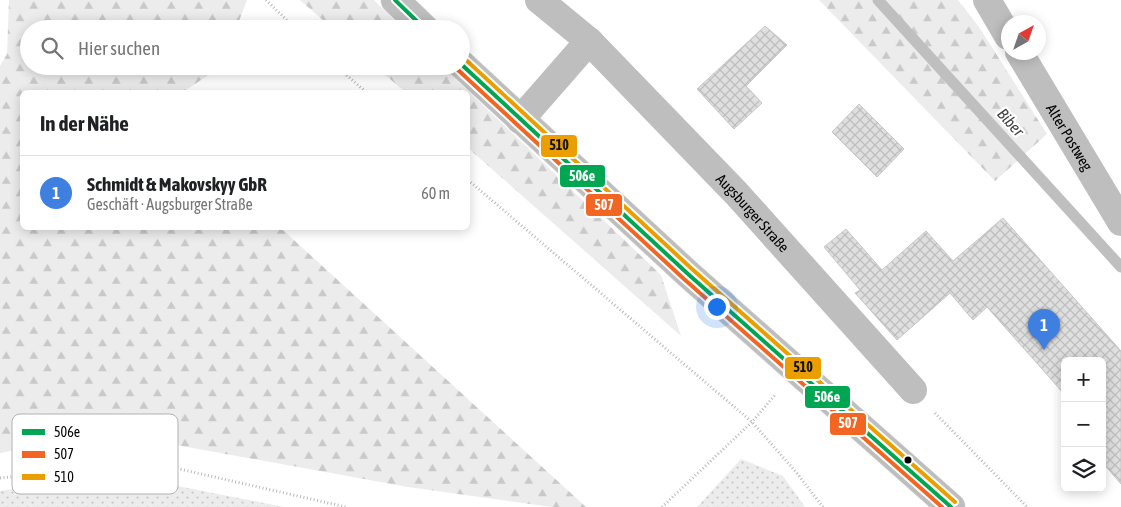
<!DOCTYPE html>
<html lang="de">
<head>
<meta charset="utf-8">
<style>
	:root { --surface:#fff; --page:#f2f2f2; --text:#202124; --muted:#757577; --line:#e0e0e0; --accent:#1a73e8 }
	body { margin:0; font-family:"Asap Condensed",sans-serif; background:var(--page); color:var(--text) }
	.controls { position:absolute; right:15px; bottom:15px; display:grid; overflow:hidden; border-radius:8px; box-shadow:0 2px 12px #0003 }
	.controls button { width:45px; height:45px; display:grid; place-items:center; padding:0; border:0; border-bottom:1px solid var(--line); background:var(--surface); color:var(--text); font:25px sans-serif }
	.compass { position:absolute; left:1001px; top:15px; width:45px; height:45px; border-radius:50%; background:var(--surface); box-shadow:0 2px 12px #0003; rotate:40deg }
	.you { position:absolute; left:716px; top:306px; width:18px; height:18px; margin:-12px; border:4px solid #fff; border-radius:50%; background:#1a73e8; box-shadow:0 0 0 8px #1a73e833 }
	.badge { display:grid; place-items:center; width:32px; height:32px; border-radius:50%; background:var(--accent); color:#fff; font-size:16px; font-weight:700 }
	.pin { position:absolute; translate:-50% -41px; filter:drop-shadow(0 1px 2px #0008) }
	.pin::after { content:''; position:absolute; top:26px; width:18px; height:15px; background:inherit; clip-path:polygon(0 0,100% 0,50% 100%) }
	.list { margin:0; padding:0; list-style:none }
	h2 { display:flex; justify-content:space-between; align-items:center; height:65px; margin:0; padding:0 20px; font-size:21px }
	h2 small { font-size:16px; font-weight:400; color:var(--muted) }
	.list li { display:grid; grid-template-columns:32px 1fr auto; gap:15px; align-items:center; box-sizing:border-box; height:75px; padding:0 20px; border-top:1px solid var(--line) }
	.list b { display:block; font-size:19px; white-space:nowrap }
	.list p { margin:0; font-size:16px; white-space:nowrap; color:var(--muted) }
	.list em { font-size:16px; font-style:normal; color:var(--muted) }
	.icon { flex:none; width:28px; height:28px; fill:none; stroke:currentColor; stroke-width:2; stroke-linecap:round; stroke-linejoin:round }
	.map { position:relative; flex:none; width:1121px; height:507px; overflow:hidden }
	.search { position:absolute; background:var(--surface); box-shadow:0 2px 12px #0003; left:20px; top:20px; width:450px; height:55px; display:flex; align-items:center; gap:12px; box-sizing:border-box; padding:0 18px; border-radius:28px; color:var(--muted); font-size:19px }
	.panel { position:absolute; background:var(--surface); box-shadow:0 2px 12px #0003; left:20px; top:90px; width:450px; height:140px; border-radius:8px }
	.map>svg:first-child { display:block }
</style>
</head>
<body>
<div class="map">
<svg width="1121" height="507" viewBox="0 0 1121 507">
	<defs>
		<pattern id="grass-dots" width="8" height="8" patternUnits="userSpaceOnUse" patternTransform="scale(1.25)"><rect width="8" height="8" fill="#ececec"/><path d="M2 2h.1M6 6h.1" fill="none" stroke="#c9c9c9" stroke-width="1.8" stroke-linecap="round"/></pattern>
		<pattern id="forest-firs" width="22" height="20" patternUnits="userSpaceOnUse" patternTransform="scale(1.25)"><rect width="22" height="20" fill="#ececec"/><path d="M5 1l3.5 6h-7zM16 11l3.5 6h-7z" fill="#c9c9c9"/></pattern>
		<pattern id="building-cross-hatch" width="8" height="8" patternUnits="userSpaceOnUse" patternTransform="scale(1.25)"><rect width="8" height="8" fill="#dfdfdf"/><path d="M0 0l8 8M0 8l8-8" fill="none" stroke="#bebebe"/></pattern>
	</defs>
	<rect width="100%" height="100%" fill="#fff"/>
	<!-- grass -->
	<g fill="url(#grass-dots)">
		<polygon points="741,459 783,476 805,507 697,507"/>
		<polygon points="58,481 152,481 284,507 0,507 0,491"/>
	</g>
	<!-- forest -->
	<g fill="url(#forest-firs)">
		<polygon points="9,0 247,0 236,29 29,29 29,66 222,66 183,92 22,92 22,228 255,228 283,230 586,507 552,507 408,487 138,438 28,447 0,453 0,66 7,54"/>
		<polygon points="300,0 374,0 403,29 333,29"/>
		<polygon points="819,0 958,0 979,27 1047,134 995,181"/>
		<polygon points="375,66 442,66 661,275 681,336 468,148 468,92 405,92"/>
	</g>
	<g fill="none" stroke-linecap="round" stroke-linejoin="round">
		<!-- stream -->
		<polyline stroke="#bfbfbf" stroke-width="11" points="878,0 1121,267"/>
	</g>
	<!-- building -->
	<g fill="url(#building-cross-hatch)" stroke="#c7c7c7">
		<polygon points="765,26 787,45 746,86 762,103 734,129 697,89"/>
		<polygon points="859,104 904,149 877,177 832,132"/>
		<polygon points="1003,218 1121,351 1121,484 1102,462 1102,361 1065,361 1065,395 987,307 973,320 950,293 897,340 855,293 860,290 824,247 846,229 882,270 926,231 953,261"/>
	</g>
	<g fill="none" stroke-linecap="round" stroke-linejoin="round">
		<defs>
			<g id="major">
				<polyline points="395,0 425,29"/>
				<polyline points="461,64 688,274 951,507"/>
			</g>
		</defs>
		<!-- major casing -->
		<use href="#major" stroke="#dbdbdb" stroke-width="29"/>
		<!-- path -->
		<g stroke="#b9b9b9" stroke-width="3" stroke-dasharray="1 2.5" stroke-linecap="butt">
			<polyline points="266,0 296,29"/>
			<polyline points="336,66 366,92"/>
			<polyline points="468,180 752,422 796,472 823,507"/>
			<polyline points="935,413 1027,507"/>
			<polyline points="0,478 153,463 346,507"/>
			<polyline points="662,507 752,422 775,395"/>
		</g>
		<!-- minor -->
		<g stroke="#bebebe" stroke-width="28">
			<path id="s1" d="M539 0 589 41 736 193 913 390"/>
			<polyline points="987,0 1008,36"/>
			<path id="s2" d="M1019 52 1121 222"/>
			<polyline points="520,120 589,41"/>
		</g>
		<!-- major -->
		<use href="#major" stroke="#bebebe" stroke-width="28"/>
		<defs>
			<g id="bus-1">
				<polyline points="395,0 425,29"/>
				<polyline points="461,64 688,274 951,507"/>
			</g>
			<polyline id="bus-2" points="457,69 684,279 942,507"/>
			<polyline id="bus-3" points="465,59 692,269 955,502"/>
		</defs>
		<!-- bus-1 casing -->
		<use href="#bus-1" stroke="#fff" stroke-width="8"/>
		<!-- bus-2 casing -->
		<use href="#bus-2" stroke="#fff" stroke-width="8"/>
		<!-- bus-3 casing -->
		<use href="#bus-3" stroke="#fff" stroke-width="8"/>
		<!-- bus-1 -->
		<use href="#bus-1" stroke="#00a651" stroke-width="4"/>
		<!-- bus-2 -->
		<use href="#bus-2" stroke="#f26522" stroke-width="4"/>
		<!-- bus-3 -->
		<use href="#bus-3" stroke="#eb9e00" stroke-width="4"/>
	</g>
	<!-- markers -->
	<circle fill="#000" stroke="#fff" stroke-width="2" cx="908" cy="460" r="4.5"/>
	<g text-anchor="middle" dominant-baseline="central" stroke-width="4.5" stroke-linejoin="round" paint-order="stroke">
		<!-- street labels -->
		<g font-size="15" fill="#000" stroke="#fff">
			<text stroke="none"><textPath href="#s2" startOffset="99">Alter Postweg</textPath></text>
			<text stroke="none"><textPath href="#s1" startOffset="302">Augsburger Straße</textPath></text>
		</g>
		<!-- water labels -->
		<g font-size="16" font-style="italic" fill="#444" stroke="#fff">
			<text transform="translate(1011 122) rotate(48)">Biber</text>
		</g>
	</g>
	<!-- legend -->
	<rect x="12" y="414" width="166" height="80" rx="8" fill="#fff" stroke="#b2b2b2" stroke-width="1"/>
	<rect x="22" y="429" width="23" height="6" fill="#00a651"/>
	<rect x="22" y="451" width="23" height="7" fill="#f26522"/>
	<rect x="22" y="474" width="23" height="6" fill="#eb9e00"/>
	<g font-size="14" fill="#000">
		<text x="54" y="437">506e</text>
		<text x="54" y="459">507</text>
		<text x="54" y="482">510</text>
	</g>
	<g stroke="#fff" stroke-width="2">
		<rect x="540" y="134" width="38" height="24" rx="5" fill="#eb9e00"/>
		<rect x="559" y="164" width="47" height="24" rx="5" fill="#00a651"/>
		<rect x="585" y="193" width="38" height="24" rx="5" fill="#f26522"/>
		<rect x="784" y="356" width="38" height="24" rx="5" fill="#eb9e00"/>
		<rect x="804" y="385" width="47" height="24" rx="5" fill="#00a651"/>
		<rect x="829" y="412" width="38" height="24" rx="5" fill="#f26522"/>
	</g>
	<g font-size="14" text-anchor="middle" font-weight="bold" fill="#fff">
		<text x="582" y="181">506e</text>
		<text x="604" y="210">507</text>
		<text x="827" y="402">506e</text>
		<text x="848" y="428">507</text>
	</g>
	<g font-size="14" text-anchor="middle" font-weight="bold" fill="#111">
		<text x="559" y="150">510</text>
		<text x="803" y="372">510</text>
	</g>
</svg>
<div class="controls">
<button>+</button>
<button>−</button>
<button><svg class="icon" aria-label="layers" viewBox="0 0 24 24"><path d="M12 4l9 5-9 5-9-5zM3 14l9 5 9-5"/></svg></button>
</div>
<svg class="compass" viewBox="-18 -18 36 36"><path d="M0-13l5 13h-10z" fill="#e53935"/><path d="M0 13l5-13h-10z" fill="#757577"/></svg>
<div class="you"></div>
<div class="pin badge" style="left:1044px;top:350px;background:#3f7fe0">1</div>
<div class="search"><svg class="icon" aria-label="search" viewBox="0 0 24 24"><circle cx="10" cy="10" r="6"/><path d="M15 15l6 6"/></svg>Hier suchen</div>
<section class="panel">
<h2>In der Nähe<small></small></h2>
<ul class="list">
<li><span class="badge" style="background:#3f7fe0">1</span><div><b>Schmidt &amp; Makovskyy GbR</b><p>Geschäft · Augsburger Straße</p></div><em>60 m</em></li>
</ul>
</section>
</div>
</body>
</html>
